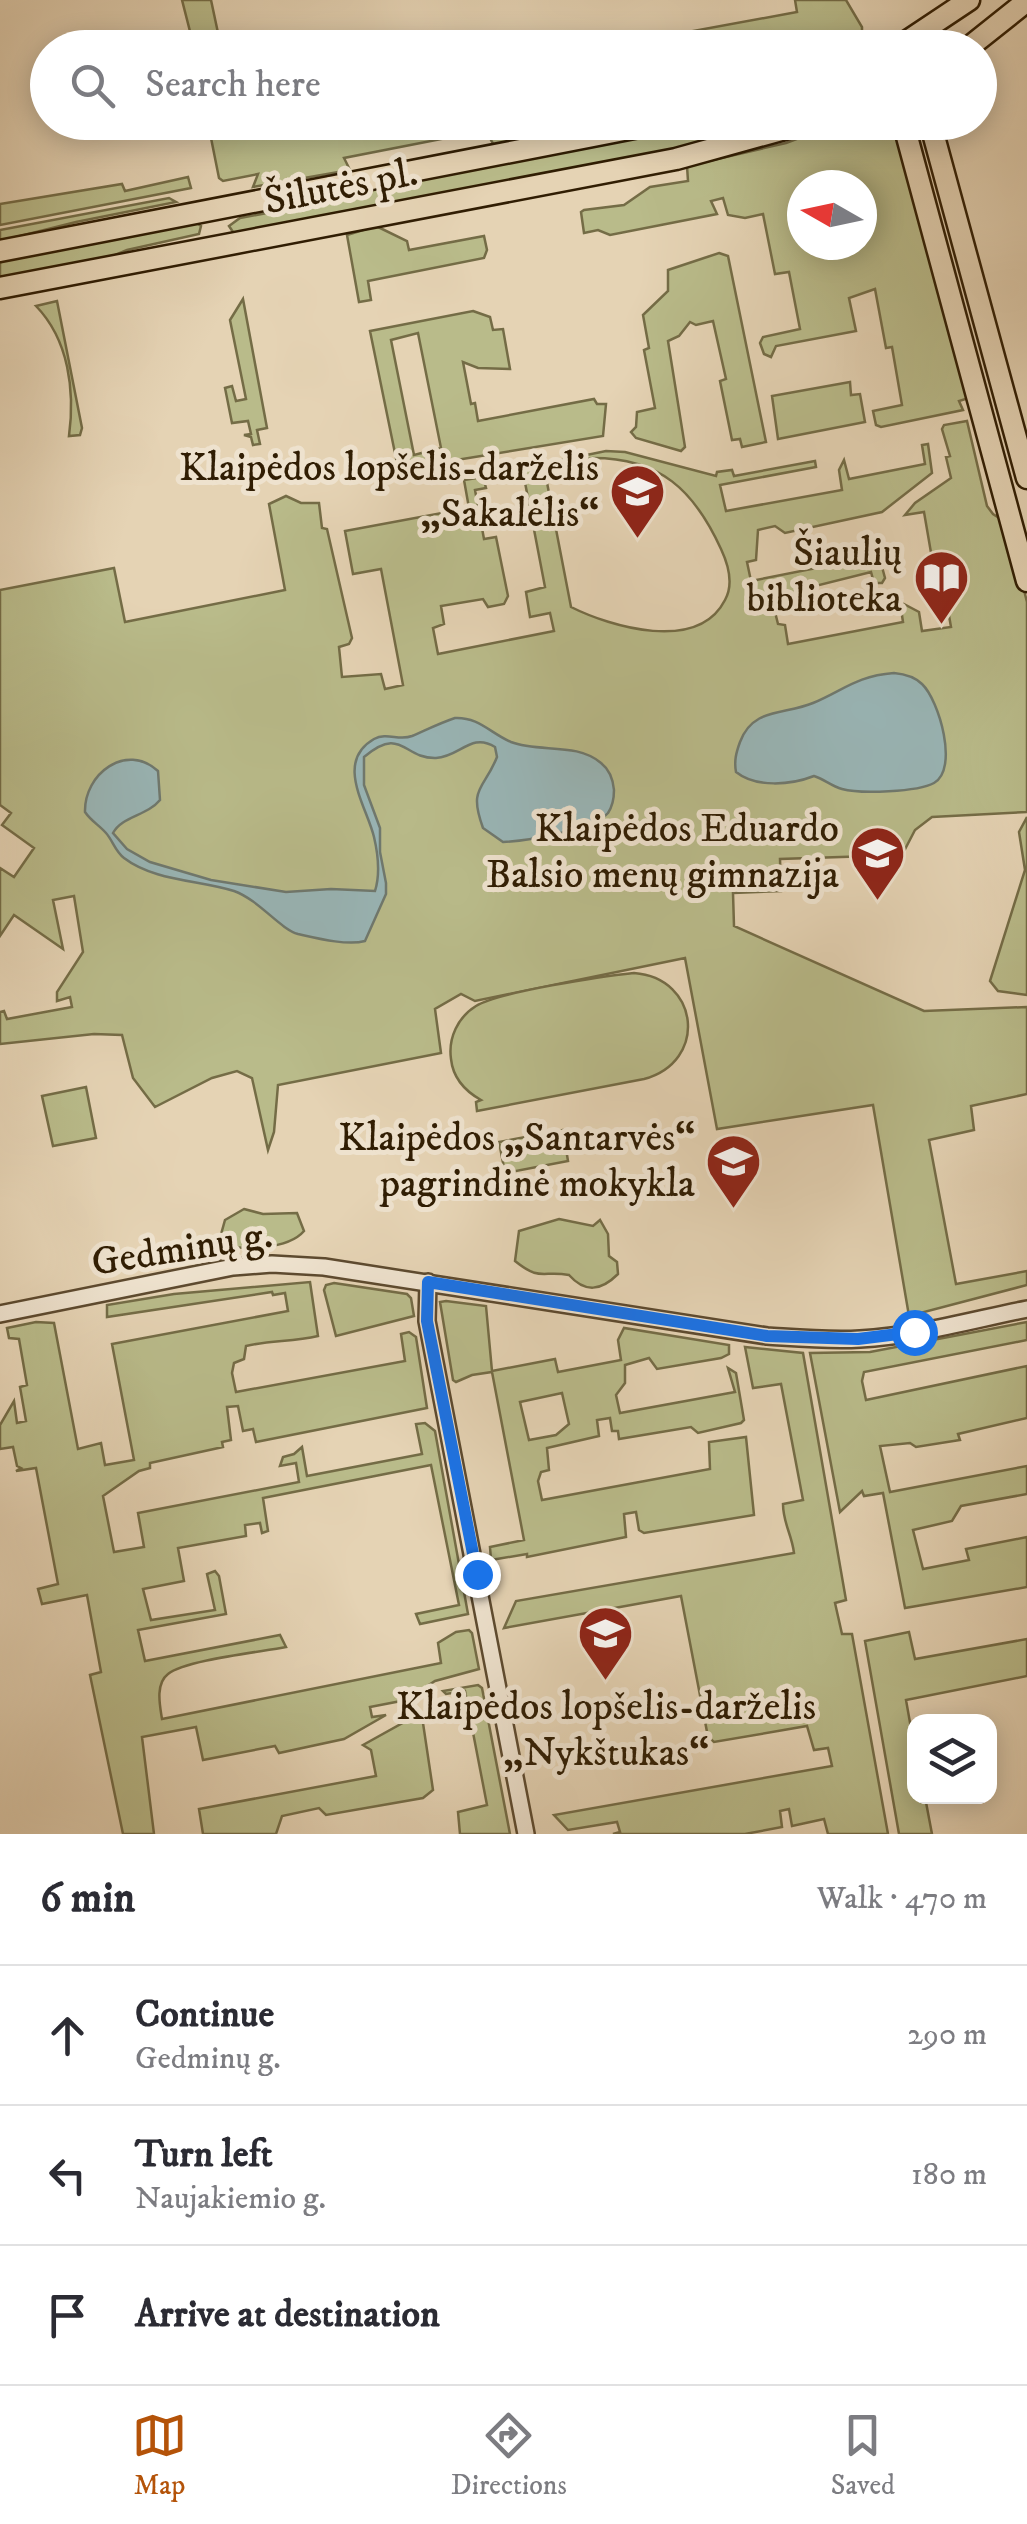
<!DOCTYPE html>
<html lang="en">
<head>
<meta charset="utf-8">
<style>
	:root { --surface:#fff; --page:#f7f7f7; --text:#2b2b33; --muted:#7c7c81; --line:#e1e1e2; --accent:#b45309 }
	body { margin:0; font-family:"IM FELL DW Pica",serif; background:var(--page); color:var(--text) }
	.controls { position:absolute; right:30px; bottom:30px; display:grid; overflow:hidden; border-radius:20px; box-shadow:0 5px 25px #0003 }
	.controls button { width:90px; height:90px; display:grid; place-items:center; padding:0; border:0; border-bottom:2px solid var(--line); background:var(--surface); color:var(--text); font:50px sans-serif }
	.compass { position:absolute; left:787px; top:170px; width:90px; height:90px; border-radius:50%; background:var(--surface); box-shadow:0 5px 25px #0003; rotate:279deg }
	.stop { position:absolute; width:30px; height:30px; margin:-22px; border:8px solid #1a73e8; border-radius:50%; background:#fff }
	.stop.end { background:#1a73e8; border-color:#fff; box-shadow:0 2px 10px #0008 }
	.list { margin:0; padding:0; list-style:none }
	h2 { display:flex; justify-content:space-between; align-items:center; height:130px; margin:0; padding:0 40px; font-size:42px }
	h2 small { font-size:32px; font-weight:400; color:var(--muted) }
	.list li { display:grid; grid-template-columns:65px 1fr auto; gap:30px; align-items:center; box-sizing:border-box; height:140px; padding:0 40px; border-top:2px solid var(--line) }
	.list b { display:block; font-size:38px; white-space:nowrap }
	.list p { margin:0; font-size:32px; white-space:nowrap; color:var(--muted) }
	.list em { font-size:32px; font-style:normal; color:var(--muted) }
	.icon { flex:none; width:55px; height:55px; fill:none; stroke:currentColor; stroke-width:2; stroke-linecap:round; stroke-linejoin:round }
	.map { position:relative; flex:none; width:1027px; height:1834px; overflow:hidden }
	.search { position:absolute; background:var(--surface); box-shadow:0 5px 25px #0003; left:30px; right:30px; top:30px; height:110px; display:flex; align-items:center; gap:25px; box-sizing:border-box; padding:0 35px; border-radius:55px; color:var(--muted); font-size:38px }
	.sheet { height:550px; background:var(--surface) }
	nav { display:flex; justify-content:space-around; align-items:center; box-sizing:border-box; height:140px; border-top:2px solid var(--line); background:var(--surface); font-size:28px; color:var(--muted) }
	nav a { display:grid; justify-items:center; gap:5px }
	nav .on { color:var(--accent) }
	.map>svg:first-child { display:block }
</style>
</head>
<body>
<div class="map">
<svg width="1027" height="1834" viewBox="0 0 1027 1834">
	<rect width="100%" height="100%" fill="#e5d3b4"/>
	<filter id="stains"><feTurbulence type="fractalNoise" baseFrequency=".002" numOctaves="4"/><feColorMatrix values="0 0 0 0 .2 0 0 0 0 .09 0 0 0 0 .02 0 0 0 .5 -.17"/></filter>
	<radialGradient id="worn" r=".72"><stop offset=".6" stop-color="#630" stop-opacity="0"/><stop offset="1" stop-color="#630" stop-opacity=".3"/></radialGradient>
	<!-- green -->
	<g fill="#b9bb8a" stroke="#746c46" stroke-width="2.5" fill-rule="evenodd">
		<polygon points="182,0 211,0 221,47 194,47"/>
		<polygon points="795,0 846,0 862,27 862,35 841,47 617,47 617,45 797,12"/>
		<polygon points="472,122 472,133 344,158 350,170 253,187 258,174 223,181 219,178 208,123"/>
		<polygon points="488,123 589,123 525,135 495,147 491,140 493,129"/>
		<polygon points="710,123 780,123 649,155 242,233 233,232 229,226 240,218 341,199 368,189"/>
		<path d="M839 123H874L885 127 895 123 972 397 959 401 963 410 881 427 876 425 873 411 902 405 892 347 886 348 875 289 849 298 856 331 776 346 771 357 764 354 760 343 763 337 800 329 789 272 775 274 763 214 745 218 728 215 723 198 711 201 717 214 610 235 598 230 584 233 581 212 584 210 624 205 650 187 688 181 687 166 786 143ZM802 185H862V245H802Z"/>
		<polygon points="188,177 191,188 0,225 0,204 122,184 125,191"/>
		<polygon points="169,198 176,202 76,222 0,241 0,230"/>
		<polygon points="197,223 201,226 199,234 127,250 103,260 0,280 0,260"/>
		<polygon points="376,226 407,241 409,250 484,236 487,250 484,258 368,281 371,300 359,302 347,235"/>
		<polygon points="719,253 728,256 766,442 742,447 740,439 732,440 720,381 726,379 713,321 696,325 690,322 679,336 668,341 685,447 681,451 636,438 631,432 636,427 637,412 655,408 644,350 649,348 643,315 668,291 668,270"/>
		<polygon points="243,299 267,428 257,430 260,444 253,445 251,437 244,435 251,434 248,421 232,423 225,388 232,386 236,401 246,399 230,320"/>
		<path d="M57 301 82 428 80 435 69 436C75 391 69 340 36 306Z"/>
		<path d="M473 311 490 317 493 330 503 329 510 369 478 368 463 362 471 404 475 403 478 421 594 399 597 404H606L603 436 401 469 400 463H397L370 331ZM418 333 441 448 414 455 391 340Z"/>
		<polygon points="850,382 851,395 860,394 865,422 778,439 772,396"/>
		<path d="M967 421 987 506 993 514 1007 523 1027 602V812L932 817 915 830 902 855 780 859 781 891 733 893 734 926 924 1011 1027 1007V1094L971 1106 974 1130 929 1140 956 1284 1027 1271V1285L909 1316 873 1105 717 1129 685 958 475 1001 461 994 435 1009 441 1053 278 1085 274 1132 268 1150 252 1078 237 1071 212 1078 155 1107 133 1078 122 1035 94 1034 0 1044V1012L4 1011 7 1019 72 1007 70 997 57 1001V992L83 952 74 896 53 900 63 949 14 915 0 936V868L14 877 34 848 2 825 11 813 0 805V590L114 568 125 622 285 590 269 504 286 496 301 503H319L322 528 327 529 352 638 349 644 339 647 342 677 381 674 385 689 403 685 381 569 353 574 345 531 469 508 464 480 483 477 486 488 475 490 484 539 496 537 508 596 504 604 488 607 483 599 441 606 444 624 433 628 438 654 554 631 550 613 530 617 526 592 545 587 523 472 504 475 503 472 606 451 625 452 716 476 717 472 732 470 734 476 815 461 816 467 720 485 726 511 842 490 839 470 844 460 849 479 925 464 922 445 928 444 932 473 882 512 785 533 775 526 758 530 756 560 747 562 751 581 867 558 864 539 874 537 885 578 882 583H874L871 572 795 591 797 596 782 598 783 609 775 612 778 624 785 625 788 644 903 622 900 602 919 612 922 631 951 627 941 570H934L924 512 905 515 915 503 951 478 946 457 950 456 942 429 944 425ZM593 458C660 458 694 490 721 549 728 564 734 584 725 600 698 653 611 627 571 607L544 467Z"/>
		<polygon points="1027,817 1027,995 998,991 990,981 1025,870 1019,832"/>
		<path d="M634 973C700 978 708 1062 644 1079L477 1111 476 1102 481 1100C465 1091 453 1078 451 1059 448 1038 458 1017 476 1006 498 992 604 976 634 973Z"/>
		<polygon points="86,1087 96,1138 53,1146 42,1096"/>
		<polygon points="563,1130 568,1161 505,1173 499,1142"/>
		<path d="M244 1209 263 1214 297 1213 304 1231C288 1250 242 1250 218 1245L225 1220Z"/>
		<path d="M559 1219 593 1226 600 1220 608 1234 609 1256 617 1262 618 1274C601 1291 585 1293 569 1275 542 1270 541 1282 515 1261L519 1231Z"/>
		<path d="M310 1282 318 1336C292 1342 271 1340 246 1346L244 1359 234 1363 232 1373 236 1392 405 1361 401 1334 409 1332 416 1337 427 1408 256 1442 253 1429 243 1431 238 1406 227 1407 231 1440 222 1442 223 1447 150 1463V1468L139 1471 103 1496 114 1552 144 1547 138 1513 299 1482 296 1463 280 1466 283 1457 294 1454 302 1447 307 1476 422 1454 416 1424 425 1423 435 1431 468 1614 420 1624 416 1614 459 1605 431 1465 263 1498 268 1531 262 1533 260 1523 245 1525 246 1536 178 1548 184 1581 143 1589 151 1620 215 1610 207 1574 215 1571 219 1576 226 1614 138 1630 145 1661 280 1635 286 1647C261 1652 185 1660 168 1674 155 1684 160 1706 162 1719L441 1663 438 1643 456 1632 469 1630 472 1633 479 1669 435 1681 406 1700 370 1707 372 1717 386 1715 344 1739 279 1753 275 1746 203 1760 196 1727 142 1737 154 1834H123L90 1675 101 1672 87 1595 42 1604 38 1589 58 1584 36 1468 16 1471 21 1468 17 1466 13 1447 0 1449V1425L14 1401 17 1423 26 1421 20 1387 27 1385 19 1339 9 1338 7 1328 36 1322 54 1323 78 1449 101 1443 105 1465 134 1460 112 1344 288 1311 285 1293 273 1295 272 1292 107 1317V1305L174 1294Z"/>
		<polygon points="334,1283 407,1294 411,1298 414,1316 336,1336 324,1290 326,1285"/>
		<path d="M446 1301 486 1306 492 1371 555 1359 558 1372 621 1360 618 1340 624 1328 729 1345V1354L721 1358 657 1369 649 1358 625 1365V1383L616 1395 620 1413 735 1392 728 1368 736 1373 744 1420 741 1423 698 1433 691 1427 619 1439 618 1431H612L610 1418 597 1420 599 1436 547 1448 549 1470 541 1472 538 1481 542 1500 710 1469 709 1442 746 1437 754 1515 644 1533 639 1530 636 1512 624 1514 626 1537 527 1557V1554L491 1560 490 1547 524 1540 492 1372 472 1375 456 1382 453 1380 440 1302ZM562 1393 569 1424 556 1435 529 1440 520 1402Z"/>
		<polygon points="1027,1322 1027,1340 864,1372 862,1381 866,1400 1027,1366 1027,1418 958,1434 960,1440 916,1447 910,1443 880,1446 890,1492 1027,1466 1027,1494 961,1506 952,1521 913,1530 923,1569 969,1560 966,1549 1027,1537 1027,1587 905,1608 883,1493 864,1496 862,1491 840,1512 810,1353 870,1352"/>
		<path d="M745 1347 803 1353 846 1600 835 1603 842 1634H852L888 1834H828L824 1819 792 1826 789 1809 780 1811 782 1827 745 1834H613L620 1832 617 1822 568 1830 554 1815 832 1766 828 1748 814 1750 807 1726 714 1742 708 1737 681 1596 504 1628 516 1601 794 1553C792 1535 783 1523 783 1504L803 1500 781 1384 753 1388Z"/>
		<polygon points="909,1632 915,1659 1027,1639 1027,1676 906,1700 914,1745 914,1796 925,1797 932,1834 899,1834 865,1641"/>
		<polygon points="478,1685 482,1688 510,1834 460,1834 458,1812 487,1805 465,1691 446,1694 443,1691"/>
		<polygon points="409,1716 423,1723 433,1790 423,1798 326,1815 319,1808 282,1816 276,1834 203,1834 199,1809 376,1776 371,1750 363,1745 406,1721"/>
	</g>
	<!-- water -->
	<g fill="#99b6b7" stroke="#6f796f" stroke-width="2.5">
		<path d="M894 673C904 674 914 676 922 684 939 700 959 769 934 783 918 792 860 794 842 789 831 786 824 779 814 776 791 785 756 788 736 772 734 761 736 753 740 742 753 707 785 715 813 703 844 690 856 676 894 673Z"/>
		<path d="M455 718C479 717 490 733 511 742 539 753 577 742 601 763 610 770 613 779 614 790 614 797 612 807 608 813 593 830 526 841 503 842L483 828C468 787 484 790 497 757L495 747C471 732 460 757 436 758 403 759 402 725 364 757V785L380 828V852L386 883V894L365 941C347 946 316 938 298 934 280 929 259 900 234 891 199 880 154 881 124 858 115 851 113 841 106 833 99 825 91 821 85 812 84 774 126 742 158 771L160 800C147 816 122 816 113 833L127 849 150 862 211 880 286 892 331 889 375 891C380 875 378 854 374 837 367 807 334 762 374 739 387 732 399 741 412 736 426 730 440 723 455 718Z"/>
	</g>
	<g fill="none" stroke-linecap="round" stroke-linejoin="round">
		<defs>
			<g id="minor">
				<polyline points="428,1282 427,1321 526,1834"/>
				<path d="M0 1314 233 1267 272 1264 324 1267 767 1336C798 1338 829 1341 860 1339 916 1336 972 1320 1027 1309"/>
			</g>
			<g id="major">
				<polyline points="897,48 969,0"/>
				<polyline points="968,48 1027,1"/>
				<polyline points="903,122 1027,581"/>
				<polyline points="930,122 1027,478"/>
				<polyline points="0,251 665,122"/>
				<polyline points="0,288 676,159 810,122"/>
			</g>
		</defs>
		<!-- minor casing -->
		<use href="#minor" stroke="#5d4a2f" stroke-width="20"/>
		<!-- major casing -->
		<use href="#major" stroke="#301d03" stroke-width="25"/>
		<!-- minor -->
		<use href="#minor" stroke="#eee2ce" stroke-width="15"/>
		<!-- major -->
		<use href="#major" stroke="#e5d3b4" stroke-width="20"/>
	</g>
	<g fill="none" stroke-linecap="round" stroke-linejoin="round">
		<!-- route -->
		<polyline stroke="#1a73e8" stroke-width="12" points="477,1574 427,1321 428,1282 767,1336 858,1339 914,1332"/>
	</g>
	<!-- icons -->
	<defs>
		<symbol id="school-pin" viewBox="-11 -11 22 30"><path d="M0 17L-7.5 6A9.5 9.5 0 1 1 7.5 6Z" fill="#8f2418" stroke="#eee2ce"/><path d="M0-5L7-2L0 1L-7-2ZM-4 1L0 2.5L4 1V4Q0 6-4 4Z" fill="#fff"/></symbol>
		<symbol id="library-pin" viewBox="-11 -11 22 30"><path d="M0 17L-7.5 6A9.5 9.5 0 1 1 7.5 6Z" fill="#8f2418" stroke="#eee2ce"/><path d="M-6-4Q-3-5.5-.7-3.5V5Q-3 3-6 4ZM6-4Q3-5.5 .7-3.5V5Q3 3 6 4Z" fill="#fff"/></symbol>
	</defs>
	<g fill-rule="evenodd">
		<use href="#school-pin" x="606" y="460" width="63" height="86"/>
		<use href="#library-pin" x="910" y="546" width="63" height="86"/>
		<use href="#school-pin" x="846" y="822" width="63" height="86"/>
		<use href="#school-pin" x="702" y="1130" width="63" height="86"/>
		<use href="#school-pin" x="574" y="1602" width="63" height="86"/>
	</g>
	<g text-anchor="middle" dominant-baseline="central" stroke-width="10" stroke-linejoin="round" paint-order="stroke">
		<!-- street labels -->
		<g font-size="40" fill="#301d03" stroke="#eee2ce">
			<text transform="translate(341 188) rotate(-11)">Šilutės pl.</text>
			<text transform="translate(182 1250) rotate(-9)">Gedminų g.</text>
		</g>
		<!-- poi labels -->
		<g font-size="40" fill="#301d03" stroke="#eee2ce" text-anchor="end">
			<text x="599" y="469">Klaipėdos lopšelis-darželis<tspan x="599" dy="46">„Sakalėlis“</tspan></text>
			<text x="902" y="554">Šiaulių<tspan x="902" dy="46">biblioteka</tspan></text>
			<text x="839" y="830">Klaipėdos Eduardo<tspan x="839" dy="46">Balsio menų gimnazija</tspan></text>
			<text x="695" y="1139">Klaipėdos „Santarvės“<tspan x="695" dy="46">pagrindinė mokykla</tspan></text>
			<text x="606" y="1708" text-anchor="middle">Klaipėdos lopšelis-darželis<tspan x="606" dy="46">„Nykštukas“</tspan></text>
		</g>
	</g>
	<rect width="100%" height="100%" filter="url(#stains)"/>
	<rect width="100%" height="100%" fill="url(#worn)"/>
</svg>
<div class="controls">
<button><svg class="icon" aria-label="layers" viewBox="0 0 24 24"><path d="M12 4l9 5-9 5-9-5zM3 14l9 5 9-5"/></svg></button>
</div>
<svg class="compass" viewBox="-18 -18 36 36"><path d="M0-13l5 13h-10z" fill="#e53935"/><path d="M0 13l5-13h-10z" fill="#7c7c81"/></svg>
<div class="stop" style="left:914px;top:1332px"></div>
<div class="stop end" style="left:477px;top:1574px"></div>
<div class="search"><svg class="icon" aria-label="search" viewBox="0 0 24 24"><circle cx="10" cy="10" r="6"/><path d="M15 15l6 6"/></svg>Search here</div>
</div>
<section class="sheet">
<h2>6 min<small>Walk · 470 m</small></h2>
<ul class="list">
<li><svg class="icon" aria-label="ahead" viewBox="0 0 24 24"><path d="M12 20V5M6 11l6-6 6 6"/></svg><div><b>Continue</b><p>Gedminų g.</p></div><em>290 m</em></li>
<li><svg class="icon" aria-label="left" viewBox="0 0 24 24"><path d="M17 20v-9H6M10 6l-5 5 5 5"/></svg><div><b>Turn left</b><p>Naujakiemio g.</p></div><em>180 m</em></li>
<li><svg class="icon" aria-label="arrive" viewBox="0 0 24 24"><path d="M6 21V4h12l-3 4 3 4H6"/></svg><div><b>Arrive at destination</b></div></li>
</ul>
</section>
<nav>
<a class="on"><svg class="icon" aria-label="map" viewBox="0 0 24 24"><path d="M3 6l6-2 6 2 6-2v14l-6 2-6-2-6 2zM9 4v14M15 6v14"/></svg>Map</a>
<a><svg class="icon" aria-label="directions" viewBox="0 0 24 24"><path d="M12 3l9 9-9 9-9-9zM9 14v-3h6M13 9l2 2-2 2"/></svg>Directions</a>
<a><svg class="icon" aria-label="saved" viewBox="0 0 24 24"><path d="M7 4h10v16l-5-4-5 4z"/></svg>Saved</a>
</nav>
</body>
</html>
